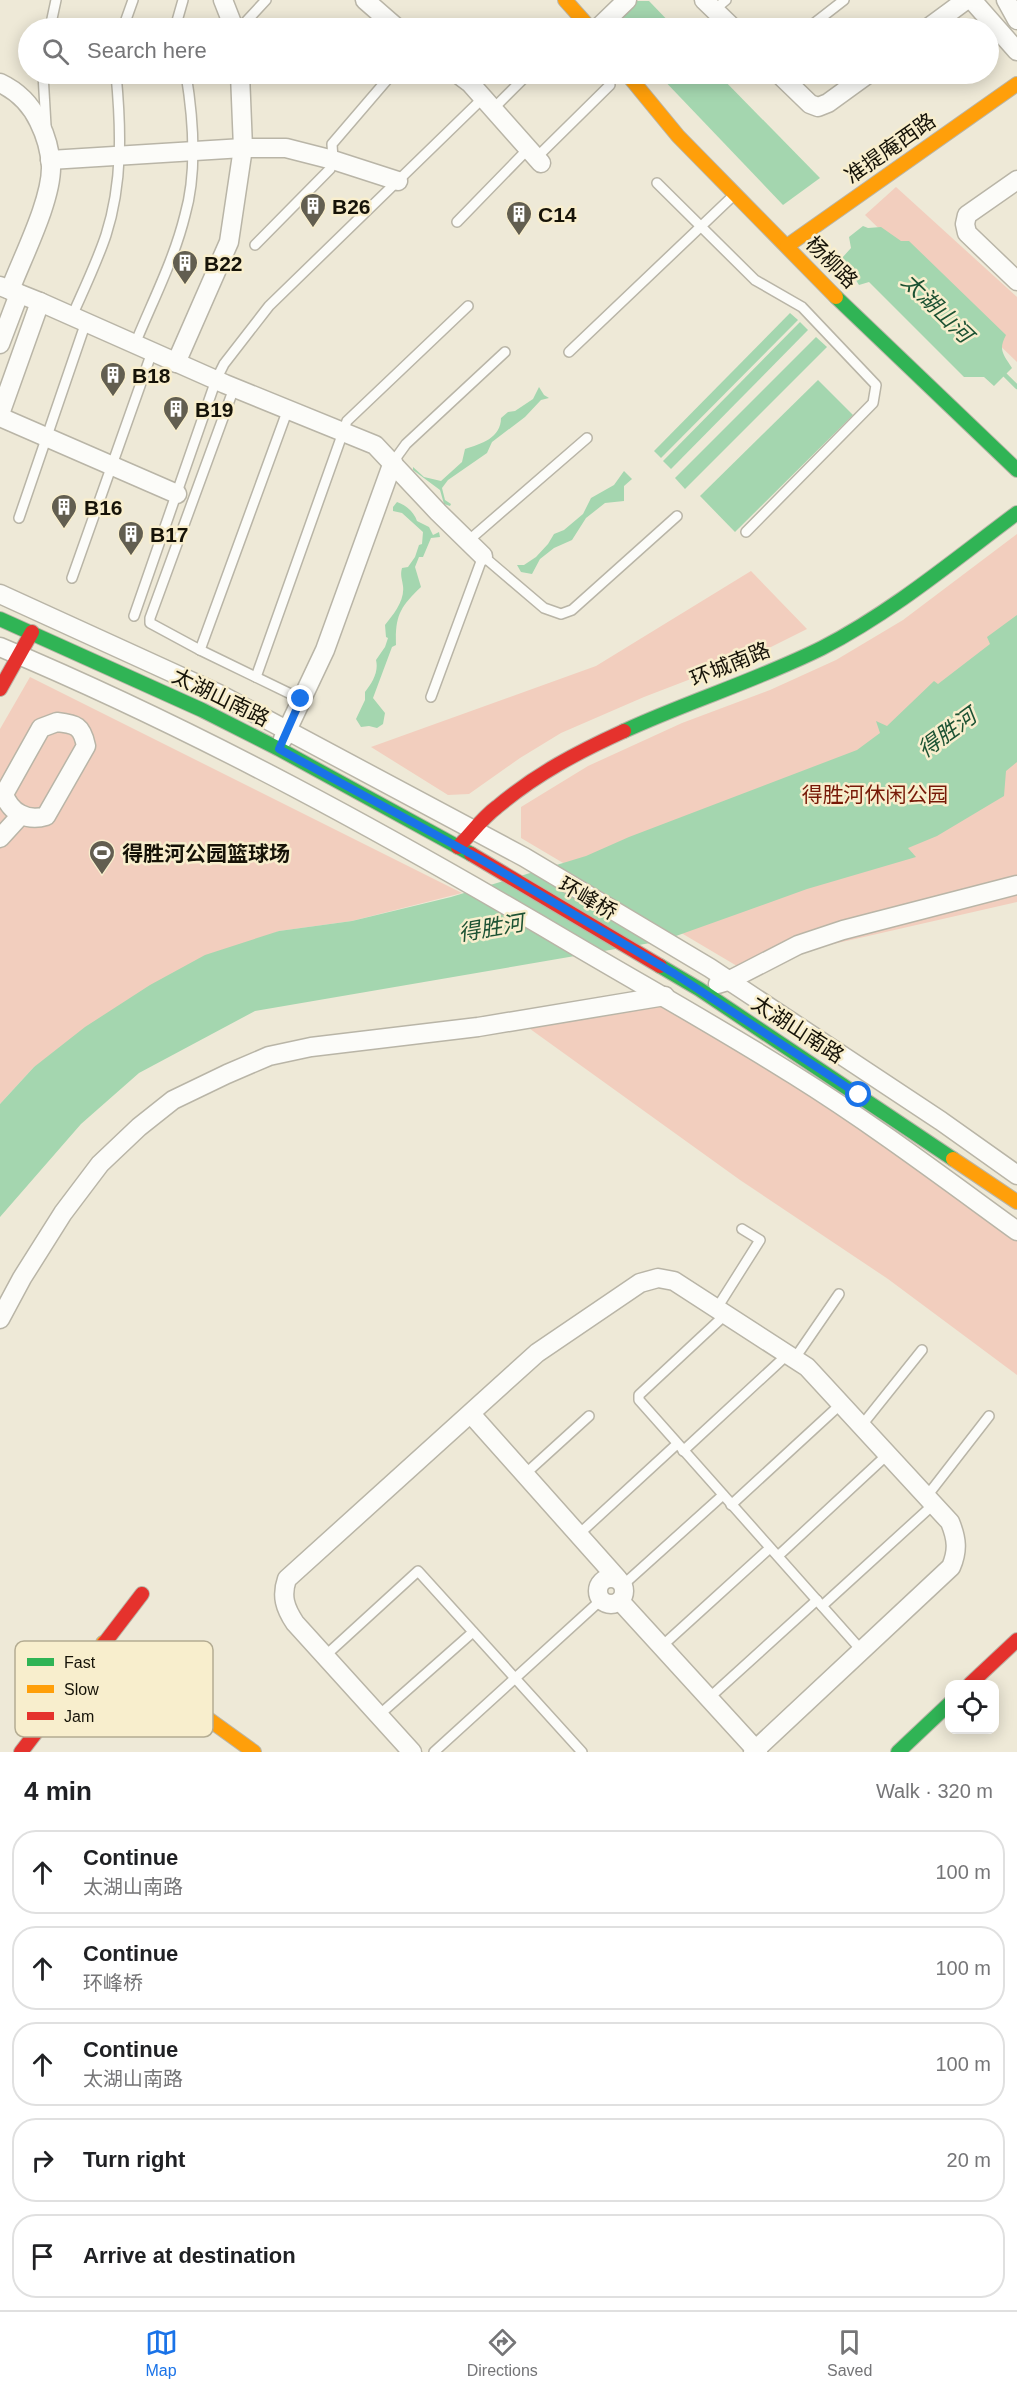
<!DOCTYPE html>
<html lang="en">
<head>
<meta charset="utf-8">
<style>
	:root { --surface:#fff; --page:#f2f2f2; --text:#202124; --muted:#757577; --line:#e0e0e0; --accent:#1a73e8 }
	body { margin:0; font-family:Helvetica,"Noto Sans SC",sans-serif; background:var(--page); color:var(--text) }
	.controls { position:absolute; right:18px; bottom:18px; display:grid; overflow:hidden; border-radius:12px; box-shadow:0 3px 15px #0003 }
	.controls button { width:54px; height:54px; display:grid; place-items:center; padding:0; border:0; border-bottom:2px solid var(--line); background:var(--surface); color:var(--text); font:30px sans-serif }
	.stop { position:absolute; width:18px; height:18px; margin:-14px; border:4px solid #1a73e8; border-radius:50%; background:#fff }
	.stop.end { background:#1a73e8; border-color:#fff; box-shadow:0 2px 6px #0008 }
	.list { margin:0; padding:0; list-style:none }
	h2 { display:flex; justify-content:space-between; align-items:center; height:78px; margin:0; padding:0 24px; font-size:26px }
	h2 small { font-size:20px; font-weight:400; color:var(--muted) }
	.list li { display:grid; grid-template-columns:39px 1fr auto; gap:18px; align-items:center; box-sizing:border-box; height:84px; margin:0 12px 12px; padding:0 12px; border:2px solid var(--line); border-radius:24px }
	.list b { display:block; font-size:22px; white-space:nowrap }
	.list p { margin:0; font-size:20px; white-space:nowrap; color:var(--muted) }
	.list em { font-size:20px; font-style:normal; color:var(--muted) }
	.icon { flex:none; width:33px; height:33px; fill:none; stroke:currentColor; stroke-width:2; stroke-linecap:round; stroke-linejoin:round }
	.map { position:relative; flex:none; width:1017px; height:1752px; overflow:hidden }
	.search { position:absolute; background:var(--surface); box-shadow:0 3px 15px #0003; left:18px; right:18px; top:18px; height:66px; display:flex; align-items:center; gap:15px; box-sizing:border-box; padding:0 21px; border-radius:33px; color:var(--muted); font-size:22px }
	.sheet { height:558px; background:var(--surface) }
	nav { display:flex; justify-content:space-around; align-items:center; box-sizing:border-box; height:84px; border-top:2px solid var(--line); background:var(--surface); font-size:16px; color:var(--muted) }
	nav a { display:grid; justify-items:center; gap:3px }
	nav .on { color:var(--accent) }
	.map>svg:first-child { display:block }
</style>
</head>
<body>
<div class="map">
<svg width="1017" height="1752" viewBox="0 0 1017 1752">
	<rect width="100%" height="100%" fill="#eee9d7"/>
	<!-- green -->
	<g fill="#f2cebe">
		<polygon points="896,187 1017,297 1017,362 865,215"/>
		<polygon points="1017,534 1017,902 737,966 521,838 521,807 588,766 682,723 770,690 836,660 903,620"/>
		<polygon points="751,571 807,629 761,652 644,697 561,733 520,758 469,794 448,795 371,747 596,666"/>
		<polygon points="30,677 462,893 352,921 279,931 34,1067 0,1104 0,729"/>
		<polygon points="683,1003 1017,1238 1017,1375 888,1279 740,1180 526,1026"/>
	</g>
	<!-- water -->
	<g fill="#a4d6af">
		<polygon points="631,1 649,1 675,28 616,28 615,18"/>
		<polygon points="658,74 718,74 820,178 783,205"/>
		<path d="M863 226 868 228 881 227 901 241H909L1006 335C998 350 1003 354 1012 368L994 386 984 377H964L869 282 859 285 842 258 851 248 849 237Z"/>
		<polygon points="790,313 798,320 661,458 654,451"/>
		<polygon points="800,322 808,330 671,469 663,461"/>
		<polygon points="816,337 827,347 685,489 675,478"/>
		<polygon points="818,380 853,415 735,532 700,496"/>
		<path d="M539 387 544 395 549 398 541 400 525 417 492 442 487 453 448 480 442 488 445 500 451 504 450 506 444 504 440 490 413 470V467L424 477 441 481 462 462 465 449C481 444 501 438 501 418L508 412 515 411 533 399Z"/>
		<polygon points="624,471 632,479 624,486 624,501 605,503 586,518 572,540 554,548 540,559 532,574 521,572 517,565 524,565 536,557 548,544 554,534 564,530 583,514 591,498 614,485"/>
		<path d="M397 502C406 505 414 512 417 521L429 527 433 535 439 532 440 537 431 538 423 557H419L415 567 421 587C400 607 395 616 396 645L392 647 373 698 385 713 383 724 377 728 369 726 361 727 356 719 365 700V692C372 683 379 672 376 660L385 647 388 638 386 637 385 625C393 615 405 601 403 586 402 578 400 576 402 568L408 567 415 557 419 545 422 544 423 532 402 513 393 511V507Z"/>
		<polygon points="1017,615 1017,762 1006,771 1004,796 937,836 908,848 916,857 807,889 662,941 255,1011 139,1073 81,1124 0,1217 0,1104 34,1067 85,1027 150,985 205,955 279,931 352,921 451,897 586,856 629,837 857,750 880,733 876,721 887,726 934,681 938,684 990,644 987,637"/>
	</g>
	<g fill="none" stroke-linecap="round" stroke-linejoin="round">
		<!-- stream -->
		<polyline stroke="#a4d6af" stroke-width="4.5" points="1003,373 1017,387"/>
		<defs>
			<g id="lane">
				<polyline points="714,10 726,0"/>
				<polyline points="50,28 56,0"/>
				<polyline points="123,28 133,0"/>
				<polyline points="175,28 183,0"/>
				<polyline points="240,28 266,0"/>
				<polyline points="808,28 844,0"/>
				<polyline points="43,74 46,126"/>
				<polyline points="493,109 528,74"/>
				<polyline points="536,158 610,85"/>
				<polyline points="657,183 755,280 802,307 876,385 873,403 746,532"/>
				<polyline points="457,222 528,149"/>
				<polyline points="255,245 330,169 333,160 332,144 392,74"/>
				<path d="M72 316C84 289 97 262 106 235 123 182 121 127 116 74"/>
				<path d="M135 344C152 302 174 260 185 215 197 173 193 117 186 74"/>
				<polyline points="569,352 735,194"/>
				<polyline points="234,388 150,618 150,623 200,650 301,699"/>
				<polyline points="393,462 406,444 505,352"/>
				<polyline points="19,518 86,322"/>
				<polyline points="468,541 587,438"/>
				<polyline points="72,578 152,352"/>
				<polyline points="134,616 216,380 224,364 269,306 483,98"/>
				<polyline points="200,650 288,409"/>
				<polyline points="256,677 347,421 468,306"/>
				<polyline points="431,697 483,556 544,608 561,614 572,610 677,516"/>
				<polyline points="717,1308 760,1240 742,1229"/>
				<polyline points="726,1314 639,1395 639,1400 862,1651"/>
				<polyline points="795,1358 839,1294"/>
				<polyline points="862,1425 922,1350"/>
				<polyline points="683,1451 788,1354"/>
				<polyline points="524,1475 589,1416"/>
				<polyline points="927,1496 989,1416"/>
				<polyline points="731,1505 842,1403"/>
				<polyline points="578,1535 677,1444"/>
				<polyline points="778,1556 888,1454"/>
				<polyline points="623,1585 723,1495"/>
				<polyline points="822,1606 934,1504"/>
				<polyline points="662,1646 770,1548"/>
				<polyline points="325,1656 418,1571 582,1752"/>
				<polyline points="709,1698 817,1600"/>
				<polyline points="379,1715 473,1632"/>
				<polyline points="434,1752 601,1600"/>
			</g>
			<g id="street">
				<polyline points="223,0 234,28"/>
				<polyline points="365,0 397,28"/>
				<polyline points="704,0 733,28"/>
				<polyline points="972,0 1017,51"/>
				<polyline points="1006,0 1017,20"/>
				<polyline points="598,28 627,0"/>
				<polyline points="928,28 966,0"/>
				<polyline points="458,74 470,83 541,163"/>
				<polyline points="779,74 810,104 818,107 828,103 868,74"/>
				<path d="M0 83C17 91 31 105 39 122 46 136 50 150 51 166 52 200 22 258 10 290"/>
				<polyline points="50,160 243,148 286,148 333,160 398,181"/>
				<polyline points="1017,180 967,215 965,224 967,233 1017,281"/>
				<polyline points="0,286 40,302 225,384 375,445 438,512 483,556"/>
				<polyline points="0,344 19,294"/>
				<polyline points="176,363 229,242 243,148 240,74"/>
				<polyline points="0,414 40,302"/>
				<polyline points="0,417 177,494"/>
				<polyline points="0,594 219,694 524,857 710,968 941,1121 1017,1175"/>
				<path d="M0 647C200 731 390 836 576 946 649 989 723 1030 794 1075 871 1123 944 1178 1017 1231"/>
				<path d="M57 722C76 724 82 726 86 746L46 816C27 822 10 812 4 794L41 728Z"/>
				<polyline points="283,739 325,650 393,462"/>
				<polyline points="0,838 21,815"/>
				<polyline points="718,984 728,981 798,945 843,930 1017,885"/>
				<polyline points="0,1319 22,1278 63,1213 100,1164 139,1127 173,1100 227,1074 269,1056 311,1047 478,1027 665,996"/>
				<polyline points="471,1414 618,1579"/>
				<circle cx="611" cy="1591" r="13"/>
				<polyline points="620,1601 758,1752"/>
				<path d="M412 1752 295 1623C285 1608 281 1596 287 1579L537 1353 640 1283 658 1278 674 1281 807 1367 950 1522C957 1539 958 1551 951 1567L753 1752"/>
			</g>
			<g id="fast">
				<polyline points="836,297 1017,470"/>
				<polyline points="0,619 202,710 279,749 471,854"/>
				<path d="M624 731C689 701 758 680 822 648 892 612 954 560 1017 513"/>
				<polyline points="660,966 699,989 953,1159"/>
				<polyline points="898,1752 950,1703"/>
			</g>
			<g id="slow">
				<polyline points="565,0 590,28"/>
				<polyline points="627,74 678,136 836,297"/>
				<polyline points="787,246 1017,84"/>
				<polyline points="953,1159 1017,1202"/>
				<polyline points="103,1643 254,1752"/>
			</g>
			<g id="jam">
				<polyline points="0,689 32,632"/>
				<path d="M458 847C471 834 482 818 497 807 536 774 578 752 624 731"/>
				<polyline points="471,854 660,966"/>
				<polyline points="970,1684 1017,1640"/>
				<polyline points="21,1752 142,1594"/>
			</g>
		</defs>
		<!-- lane casing -->
		<use href="#lane" stroke="#b9b5a7" stroke-width="12"/>
		<!-- street casing -->
		<use href="#street" stroke="#b9b5a7" stroke-width="21"/>
		<!-- fast casing -->
		<use href="#fast" stroke="#b9b5a7" stroke-width="16"/>
		<!-- slow casing -->
		<use href="#slow" stroke="#b9b5a7" stroke-width="16"/>
		<!-- jam casing -->
		<use href="#jam" stroke="#b9b5a7" stroke-width="16"/>
		<!-- lane -->
		<use href="#lane" stroke="#fcfcf9" stroke-width="9"/>
		<!-- street -->
		<use href="#street" stroke="#fcfcf9" stroke-width="18"/>
		<!-- fast -->
		<use href="#fast" stroke="#30b455" stroke-width="14"/>
		<!-- slow -->
		<use href="#slow" stroke="#ff9f0a" stroke-width="14"/>
		<!-- jam -->
		<use href="#jam" stroke="#e5322d" stroke-width="14"/>
	</g>
	<g fill="none" stroke-linecap="round" stroke-linejoin="round">
		<!-- route -->
		<polyline stroke="#1a73e8" stroke-width="8" points="301,699 279,749 480,859 675,974 859,1095"/>
	</g>
	<!-- icons -->
	<defs>
		<symbol id="building-pin" viewBox="-11 -11 22 30"><path d="M0 17L-7.5 6A9.5 9.5 0 1 1 7.5 6Z" fill="#625e50" stroke="#f8eecd"/><path d="M-4-6H4V6H1V3H-1V6H-4ZM-2.5-4.3h1.7v1.8h-1.7ZM.8-4.3h1.7v1.8H.8ZM-2.5-1h1.7V.8h-1.7ZM.8-1h1.7V.8H.8Z" fill="#fff"/></symbol>
		<symbol id="stadium-pin" viewBox="-11 -11 22 30"><path d="M0 17L-7.5 6A9.5 9.5 0 1 1 7.5 6Z" fill="#625e50" stroke="#f8eecd"/><path d="M0-5a6.5 5 0 1 0 0 10a6.5 5 0 1 0 0-10ZM-3.5-1.8h7v3.6h-7Z" fill="#fff"/></symbol>
	</defs>
	<g fill-rule="evenodd">
		<use href="#building-pin" x="298" y="191" width="30" height="40"/>
		<use href="#building-pin" x="504" y="199" width="30" height="40"/>
		<use href="#building-pin" x="170" y="248" width="30" height="40"/>
		<use href="#building-pin" x="98" y="360" width="30" height="40"/>
		<use href="#building-pin" x="161" y="394" width="30" height="40"/>
		<use href="#building-pin" x="49" y="492" width="30" height="40"/>
		<use href="#building-pin" x="116" y="519" width="30" height="40"/>
		<use href="#stadium-pin" x="87" y="838" width="30" height="40"/>
	</g>
	<g text-anchor="middle" dominant-baseline="central" stroke-width="5" stroke-linejoin="round" paint-order="stroke">
		<!-- street labels -->
		<g font-size="21" fill="#161308" stroke="#f8eecd">
			<text transform="translate(890 148) rotate(-35)">准提庵西路</text>
			<text transform="translate(832 262) rotate(45)">杨柳路</text>
			<text transform="translate(730 664) rotate(-22)">环城南路</text>
			<text transform="translate(221 697) rotate(26)">太湖山南路</text>
			<text transform="translate(588 898) rotate(30)">环峰桥</text>
			<text transform="translate(798 1029) rotate(33)">太湖山南路</text>
		</g>
		<!-- poi labels -->
		<g font-size="21" font-weight="bold" fill="#161308" stroke="#f8eecd" text-anchor="start">
			<text x="332" y="206">B26</text>
			<text x="538" y="214">C14</text>
			<text x="204" y="263">B22</text>
			<text x="132" y="375">B18</text>
			<text x="195" y="409">B19</text>
			<text x="84" y="507">B16</text>
			<text x="150" y="534">B17</text>
			<text x="122" y="853">得胜河公园篮球场</text>
		</g>
		<!-- park labels -->
		<g font-size="21" fill="#771a07" stroke="#f8eecd">
			<text x="875" y="794">得胜河休闲公园</text>
		</g>
		<!-- water labels -->
		<g font-size="22" font-style="italic" fill="#1c5233" stroke="#f8eecd">
			<text transform="translate(937 308) rotate(44)">太湖山河</text>
			<text transform="translate(947 733) rotate(-36)">得胜河</text>
			<text transform="translate(491 928) rotate(-10)">得胜河</text>
		</g>
	</g>
	<!-- legend -->
	<rect x="15" y="1641" width="198" height="96" rx="9" fill="#f8eecd" stroke="#b4ac92" stroke-width="1.5"/>
	<rect x="27" y="1658" width="27" height="8" fill="#30b455"/>
	<rect x="27" y="1685" width="27" height="8" fill="#ff9f0a"/>
	<rect x="27" y="1712" width="27" height="8" fill="#e5322d"/>
	<g font-size="16" fill="#161308">
		<text x="64" y="1668">Fast</text>
		<text x="64" y="1695">Slow</text>
		<text x="64" y="1722">Jam</text>
	</g>
</svg>
<div class="controls">
<button><svg class="icon" aria-label="locate" viewBox="0 0 24 24"><circle cx="12" cy="12" r="6"/><path d="M12 2v4M12 18v4M2 12h4M18 12h4"/></svg></button>
</div>
<div class="stop" style="left:859px;top:1095px"></div>
<div class="stop end" style="left:301px;top:699px"></div>
<div class="search"><svg class="icon" aria-label="search" viewBox="0 0 24 24"><circle cx="10" cy="10" r="6"/><path d="M15 15l6 6"/></svg>Search here</div>
</div>
<section class="sheet">
<h2>4 min<small>Walk · 320 m</small></h2>
<ul class="list">
<li><svg class="icon" aria-label="ahead" viewBox="0 0 24 24"><path d="M12 20V5M6 11l6-6 6 6"/></svg><div><b>Continue</b><p>太湖山南路</p></div><em>100 m</em></li>
<li><svg class="icon" aria-label="ahead" viewBox="0 0 24 24"><path d="M12 20V5M6 11l6-6 6 6"/></svg><div><b>Continue</b><p>环峰桥</p></div><em>100 m</em></li>
<li><svg class="icon" aria-label="ahead" viewBox="0 0 24 24"><path d="M12 20V5M6 11l6-6 6 6"/></svg><div><b>Continue</b><p>太湖山南路</p></div><em>100 m</em></li>
<li><svg class="icon" aria-label="right" viewBox="0 0 24 24"><path d="M7 20v-9h11M14 6l5 5-5 5"/></svg><div><b>Turn right</b></div><em>20 m</em></li>
<li><svg class="icon" aria-label="arrive" viewBox="0 0 24 24"><path d="M6 21V4h12l-3 4 3 4H6"/></svg><div><b>Arrive at destination</b></div></li>
</ul>
</section>
<nav>
<a class="on"><svg class="icon" aria-label="map" viewBox="0 0 24 24"><path d="M3 6l6-2 6 2 6-2v14l-6 2-6-2-6 2zM9 4v14M15 6v14"/></svg>Map</a>
<a><svg class="icon" aria-label="directions" viewBox="0 0 24 24"><path d="M12 3l9 9-9 9-9-9zM9 14v-3h6M13 9l2 2-2 2"/></svg>Directions</a>
<a><svg class="icon" aria-label="saved" viewBox="0 0 24 24"><path d="M7 4h10v16l-5-4-5 4z"/></svg>Saved</a>
</nav>
</body>
</html>
